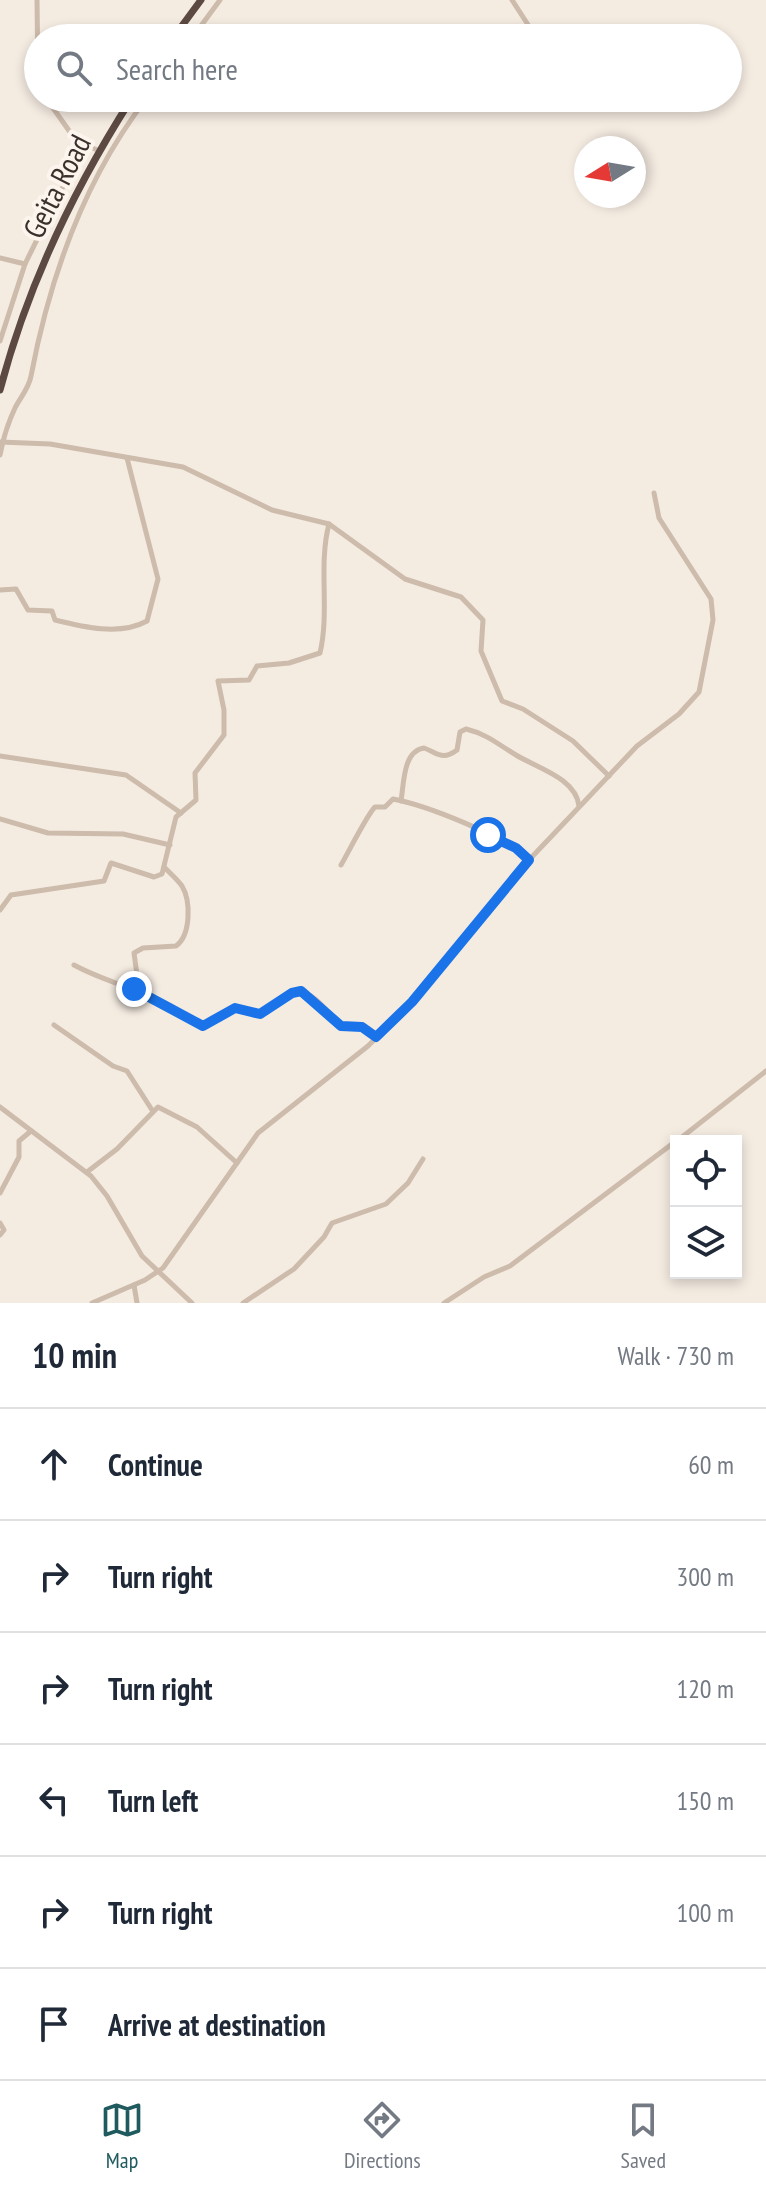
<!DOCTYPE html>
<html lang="en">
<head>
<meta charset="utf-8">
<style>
	:root { --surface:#fff; --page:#f2f2f3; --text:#1f2937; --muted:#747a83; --line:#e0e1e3; --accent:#1f5a5e }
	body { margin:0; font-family:"PT Sans Narrow",sans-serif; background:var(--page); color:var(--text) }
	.controls { position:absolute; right:24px; bottom:24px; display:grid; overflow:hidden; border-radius:0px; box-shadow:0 4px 12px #0003 }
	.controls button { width:72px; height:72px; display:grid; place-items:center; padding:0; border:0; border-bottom:2px solid var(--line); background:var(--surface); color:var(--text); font:40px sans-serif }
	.compass { position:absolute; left:574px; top:136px; width:72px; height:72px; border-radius:50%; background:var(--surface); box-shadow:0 4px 12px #0003; rotate:259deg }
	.stop { position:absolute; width:24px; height:24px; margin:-18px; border:6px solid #1a73e8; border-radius:50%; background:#fff }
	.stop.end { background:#1a73e8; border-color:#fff; box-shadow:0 2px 8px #0008 }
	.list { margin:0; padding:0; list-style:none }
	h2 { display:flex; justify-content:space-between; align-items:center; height:104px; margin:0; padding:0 32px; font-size:34px }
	h2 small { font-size:26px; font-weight:400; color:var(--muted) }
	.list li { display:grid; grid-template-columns:52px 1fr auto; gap:24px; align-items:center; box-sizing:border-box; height:112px; padding:0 32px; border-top:2px solid var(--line) }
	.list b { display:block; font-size:30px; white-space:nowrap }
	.list em { font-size:26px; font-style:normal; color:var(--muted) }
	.icon { flex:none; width:44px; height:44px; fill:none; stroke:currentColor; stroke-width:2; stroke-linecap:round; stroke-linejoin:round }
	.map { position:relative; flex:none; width:766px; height:1303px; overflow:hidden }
	.search { position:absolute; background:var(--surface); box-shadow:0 4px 12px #0003; left:24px; right:24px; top:24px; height:88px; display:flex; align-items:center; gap:20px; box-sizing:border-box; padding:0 28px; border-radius:44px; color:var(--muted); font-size:30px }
	.sheet { height:776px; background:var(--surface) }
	nav { display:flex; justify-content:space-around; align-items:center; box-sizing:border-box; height:112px; border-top:2px solid var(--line); background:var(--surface); font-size:22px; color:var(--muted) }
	nav a { display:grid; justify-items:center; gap:4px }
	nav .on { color:var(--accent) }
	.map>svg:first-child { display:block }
</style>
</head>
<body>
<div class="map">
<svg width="766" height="1303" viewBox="0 0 766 1303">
	<rect width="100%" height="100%" fill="#f4ebe1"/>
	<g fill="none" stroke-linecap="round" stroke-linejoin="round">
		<!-- minor -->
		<g stroke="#cdbbac" stroke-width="5">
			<polyline points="37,0 38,80"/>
			<polyline points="512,0 534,34"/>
			<polyline points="192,38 220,0"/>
			<polyline points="46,98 77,142 100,151"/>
			<polyline points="0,258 25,264"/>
			<polyline points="0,341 25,264 83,146"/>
			<polyline points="0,442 50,444 183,467 272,510 329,524 405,579 461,597 483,620 481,651 502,701 523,709 573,741 609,776"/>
			<path d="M0 455C3 439 8 423 15 408 20 398 29 388 31 376 50 276 84 179 147 98"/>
			<path d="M0 590 16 589 28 610 52 611 55 620C83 627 120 636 147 621L158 579 127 458"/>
			<polyline points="0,756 126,775 181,813"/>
			<path d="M401 801C404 783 403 751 424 748 438 753 442 761 457 750L460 732 466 729C487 734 499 745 516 755 537 768 576 778 579 806"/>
			<polyline points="0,819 48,833 123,834 170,845"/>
			<path d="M341 865C348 853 368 813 375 807H385L393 799C425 805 508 837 529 860"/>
			<path d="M0 910 11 895 104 881 111 863 154 877 162 874 176 817 196 800 195 773 224 735V710L218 681 249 680 257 666 289 663 320 653C330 610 318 566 329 524"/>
			<path d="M74 965C114 987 163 993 198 1025L210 1024 235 1008 260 1014C271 1010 278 1002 288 996 310 982 327 1013 341 1026L362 1027 376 1037"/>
			<path d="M131 987 137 975 134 953 143 948 176 946C191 935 191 901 182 886 177 879 170 873 164 867"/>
			<polyline points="54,1025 113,1066 127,1071 152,1110"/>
			<polyline points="0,1107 91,1176 107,1196 142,1256 192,1303"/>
			<polyline points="677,1141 766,1071"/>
			<polyline points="87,1172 117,1149 158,1107 197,1127 237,1163"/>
			<polyline points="0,1193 19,1157 19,1141 31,1131"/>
			<polyline points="0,1223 4,1230 0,1235"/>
			<polyline points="134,1285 137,1303"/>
			<polyline points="92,1303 145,1280 163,1268 258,1133 368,1046 412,1002 529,860 637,746 679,714 699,692 713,620 711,599 659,518 654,493"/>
			<polyline points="243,1303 294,1269 324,1237 332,1223 386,1204 408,1183 423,1159"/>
			<polyline points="444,1303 484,1277 510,1266 676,1141"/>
		</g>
		<!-- highway -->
		<g stroke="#5c4a42" stroke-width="7">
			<polyline points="173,38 201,0"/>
			<path d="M0 390C27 287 75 187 132 98"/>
		</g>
	</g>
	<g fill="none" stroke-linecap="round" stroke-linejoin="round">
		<!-- route -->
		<polyline stroke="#1a73e8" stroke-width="10" points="134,989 203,1026 235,1008 260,1014 292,993 301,991 341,1026 362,1027 376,1037 412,1002 529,860 516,848 488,835"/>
	</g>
	<g text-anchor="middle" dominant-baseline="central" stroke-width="8" stroke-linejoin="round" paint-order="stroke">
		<!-- street labels -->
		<g font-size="30" fill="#3b302b" stroke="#fbf5ee">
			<text transform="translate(56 186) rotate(-63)">Geita Road</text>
		</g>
	</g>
</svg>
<div class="controls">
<button><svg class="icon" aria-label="locate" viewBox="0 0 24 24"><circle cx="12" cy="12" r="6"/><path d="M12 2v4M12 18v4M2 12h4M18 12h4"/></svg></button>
<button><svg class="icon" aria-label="layers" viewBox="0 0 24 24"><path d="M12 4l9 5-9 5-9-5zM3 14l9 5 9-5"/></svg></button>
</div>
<svg class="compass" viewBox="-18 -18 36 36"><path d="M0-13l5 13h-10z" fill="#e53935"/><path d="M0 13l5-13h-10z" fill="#747a83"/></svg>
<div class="stop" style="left:488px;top:835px"></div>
<div class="stop end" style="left:134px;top:989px"></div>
<div class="search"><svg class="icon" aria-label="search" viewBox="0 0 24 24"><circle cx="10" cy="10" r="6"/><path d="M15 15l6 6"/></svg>Search here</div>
</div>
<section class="sheet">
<h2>10 min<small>Walk · 730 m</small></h2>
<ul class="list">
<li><svg class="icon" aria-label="ahead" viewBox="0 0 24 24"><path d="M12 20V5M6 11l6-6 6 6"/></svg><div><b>Continue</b></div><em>60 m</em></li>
<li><svg class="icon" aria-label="right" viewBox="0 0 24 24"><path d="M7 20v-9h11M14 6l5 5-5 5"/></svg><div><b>Turn right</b></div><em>300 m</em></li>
<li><svg class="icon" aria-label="right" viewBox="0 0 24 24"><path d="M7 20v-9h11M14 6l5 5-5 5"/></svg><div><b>Turn right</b></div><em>120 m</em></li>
<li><svg class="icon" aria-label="left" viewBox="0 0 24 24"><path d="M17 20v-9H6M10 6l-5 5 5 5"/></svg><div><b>Turn left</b></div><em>150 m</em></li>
<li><svg class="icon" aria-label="right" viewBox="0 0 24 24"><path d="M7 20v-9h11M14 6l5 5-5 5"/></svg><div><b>Turn right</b></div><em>100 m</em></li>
<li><svg class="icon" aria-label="arrive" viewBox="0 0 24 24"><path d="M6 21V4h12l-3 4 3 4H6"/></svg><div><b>Arrive at destination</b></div></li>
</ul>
</section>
<nav>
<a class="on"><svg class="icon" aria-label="map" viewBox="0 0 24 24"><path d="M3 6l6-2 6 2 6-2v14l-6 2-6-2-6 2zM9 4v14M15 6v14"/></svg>Map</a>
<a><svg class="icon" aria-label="directions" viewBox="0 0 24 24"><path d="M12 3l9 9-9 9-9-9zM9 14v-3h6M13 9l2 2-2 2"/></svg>Directions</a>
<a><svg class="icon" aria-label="saved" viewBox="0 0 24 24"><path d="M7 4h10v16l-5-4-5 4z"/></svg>Saved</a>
</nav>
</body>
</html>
